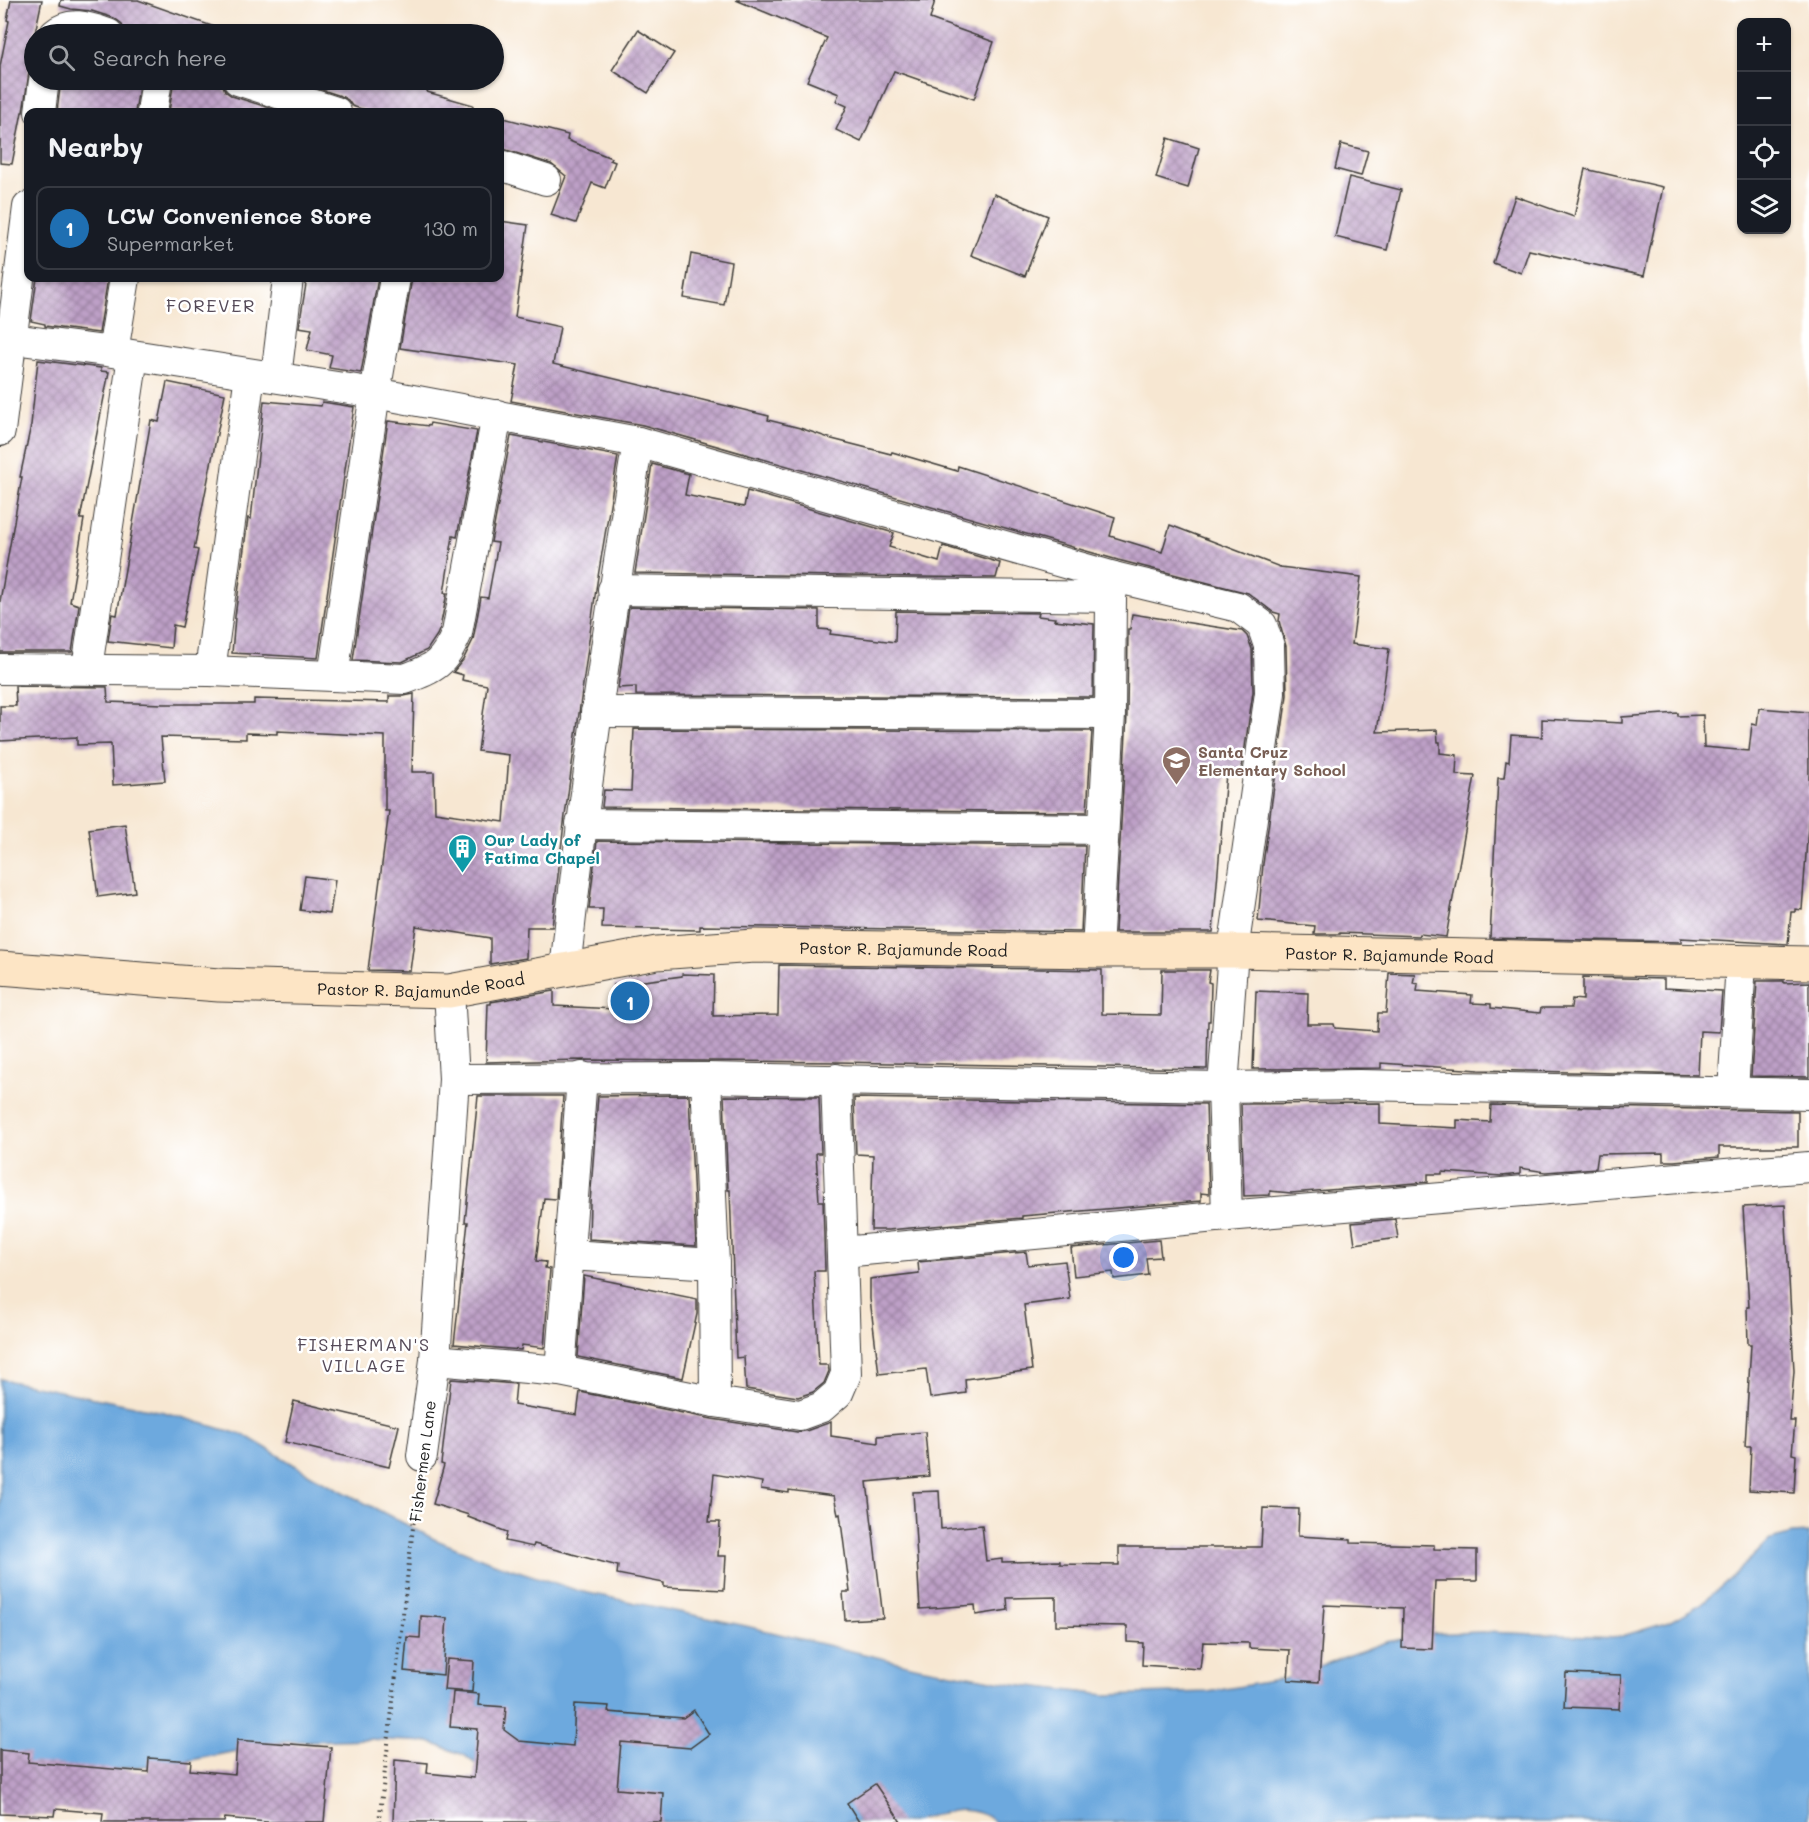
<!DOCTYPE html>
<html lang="en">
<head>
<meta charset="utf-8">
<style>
	:root { --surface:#171b24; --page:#20242c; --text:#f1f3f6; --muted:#9ea1a6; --line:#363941; --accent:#1f6fb2 }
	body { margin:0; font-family:Mali,sans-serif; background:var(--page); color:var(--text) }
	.controls { position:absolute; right:18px; top:18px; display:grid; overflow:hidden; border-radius:12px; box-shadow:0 2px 4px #0004 }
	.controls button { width:54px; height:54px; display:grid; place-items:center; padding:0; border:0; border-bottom:2px solid var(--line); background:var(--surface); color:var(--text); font:30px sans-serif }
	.you { position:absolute; left:1124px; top:1258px; width:21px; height:21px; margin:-15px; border:4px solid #fff; border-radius:50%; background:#1a73e8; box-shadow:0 0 0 9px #1a73e833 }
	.badge { display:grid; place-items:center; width:39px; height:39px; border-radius:50%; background:var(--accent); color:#fff; font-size:20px; font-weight:700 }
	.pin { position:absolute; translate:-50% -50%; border:3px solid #fff; box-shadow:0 2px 6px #0006 }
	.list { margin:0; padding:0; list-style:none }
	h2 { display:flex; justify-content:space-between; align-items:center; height:78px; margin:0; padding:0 24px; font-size:26px }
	h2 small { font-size:20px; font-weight:400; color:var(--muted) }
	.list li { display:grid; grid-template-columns:39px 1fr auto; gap:18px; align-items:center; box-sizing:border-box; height:84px; margin:0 12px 12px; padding:0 12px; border:2px solid var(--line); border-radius:12px }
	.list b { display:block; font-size:22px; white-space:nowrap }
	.list p { margin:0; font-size:20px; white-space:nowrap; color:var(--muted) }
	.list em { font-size:20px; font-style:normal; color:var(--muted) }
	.icon { flex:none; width:33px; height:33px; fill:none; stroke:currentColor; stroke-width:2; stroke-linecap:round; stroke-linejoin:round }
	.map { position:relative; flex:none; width:1809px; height:1822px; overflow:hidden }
	.search { position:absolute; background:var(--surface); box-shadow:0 2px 4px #0004; left:24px; top:24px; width:480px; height:66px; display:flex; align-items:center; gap:15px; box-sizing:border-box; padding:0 21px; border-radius:33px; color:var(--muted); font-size:22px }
	.panel { position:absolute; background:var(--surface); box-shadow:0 2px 4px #0004; left:24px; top:108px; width:480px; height:174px; border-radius:12px }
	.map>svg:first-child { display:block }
</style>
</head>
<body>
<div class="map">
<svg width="1809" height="1822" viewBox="0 0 1809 1822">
	<defs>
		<pattern id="building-cross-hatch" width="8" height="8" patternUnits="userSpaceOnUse" patternTransform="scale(1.5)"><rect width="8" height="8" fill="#bea0c7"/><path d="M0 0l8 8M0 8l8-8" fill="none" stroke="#9a82a1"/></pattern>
	</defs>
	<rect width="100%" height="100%" fill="#fff"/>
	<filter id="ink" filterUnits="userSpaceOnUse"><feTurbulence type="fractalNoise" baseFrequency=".0167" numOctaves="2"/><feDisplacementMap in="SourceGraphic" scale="12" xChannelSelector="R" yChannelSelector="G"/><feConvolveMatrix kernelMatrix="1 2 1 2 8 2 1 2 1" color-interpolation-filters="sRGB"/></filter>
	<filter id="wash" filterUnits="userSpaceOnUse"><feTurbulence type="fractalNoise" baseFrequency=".008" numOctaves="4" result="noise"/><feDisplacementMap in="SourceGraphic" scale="24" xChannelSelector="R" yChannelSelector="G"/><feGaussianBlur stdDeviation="1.35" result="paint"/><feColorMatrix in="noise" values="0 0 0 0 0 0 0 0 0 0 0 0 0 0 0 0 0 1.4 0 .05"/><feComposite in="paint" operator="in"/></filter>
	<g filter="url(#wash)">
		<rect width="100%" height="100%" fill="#f7e7d2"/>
		<!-- water -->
		<path fill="#6da9de" stroke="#44627d" stroke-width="1.5" d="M0 1379 164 1412 246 1436 313 1476 434 1539 488 1561 579 1591 746 1626 919 1667 1014 1684 1105 1695 1208 1692 1284 1679 1386 1642 1429 1634 1482 1632 1619 1637 1669 1622 1701 1604 1732 1577 1769 1541 1792 1534 1809 1533V1822H995C970 1801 939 1813 912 1822H536L507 1789 464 1755 429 1742 368 1739 281 1742 187 1761 92 1772 0 1778Z"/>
		<g id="blocks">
			<!-- building -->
			<g fill="url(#building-cross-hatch)">
				<polygon points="11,0 42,0 28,66 30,66 23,112 22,112 12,164 0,163 0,66 9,21 7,20"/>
				<polygon points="61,0 138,0 226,31 226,34 134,34 125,31 121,23 114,18 92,11 71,9 60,6"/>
				<polygon points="736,0 935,0 930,19 994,42 974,99 894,71 873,118 872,117 861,142 836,130 847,106 836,101 839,94 807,81 827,38"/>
				<polygon points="638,30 674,53 648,93 612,70"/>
				<polygon points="61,80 140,80 135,112 57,112"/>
				<polygon points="174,80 221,80 225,91 232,96 282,112 169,112"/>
				<polygon points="292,80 414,80 429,85 427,92 473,105 472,112 371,112 352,106 348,100 341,96"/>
				<polygon points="500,117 568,135 567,140 611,158 610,160 615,162 605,188 592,183 576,223 551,215 566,176 551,164 500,148"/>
				<polygon points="1168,138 1199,148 1188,188 1156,178"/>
				<polygon points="1341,144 1368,151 1361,176 1335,169"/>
				<polygon points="1585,169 1663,187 1644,276 1529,250 1521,273 1493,263 1515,196 1574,217"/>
				<polygon points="1349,177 1401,190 1387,250 1335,237"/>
				<polygon points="994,194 1048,216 1025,276 971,255"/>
				<polygon points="500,221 528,225 515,317 560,327 553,364 769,416 768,420 800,428 832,439 891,454 892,452 957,471 958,466 1115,517 1110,536 1162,552 1170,525 1280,567 1361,577 1352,644 1389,649 1377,732 1437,730 1438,742 1440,742 1440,753 1457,755 1456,775 1475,776 1446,937 1420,934 1419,936 1340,933 1340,934 1314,934 1315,926 1258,921 1263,864 1287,695 1286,646 1279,621 1280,614 1273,612 1248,593 1118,560 643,425 511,401 518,365 400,348 412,278 500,278"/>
				<polygon points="691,254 731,262 724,305 684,298"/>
				<polygon points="37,278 108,278 99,333 45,326 45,324 31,321"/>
				<polygon points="307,278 378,278 361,373 329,368 332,355 307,350 312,329 299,327"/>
				<polygon points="38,360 101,368 101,371 109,372 80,519 84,519 70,602 79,605 72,652 0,652 0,601 22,477 20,477 31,425"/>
				<polygon points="167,382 225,394 194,549 198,550 182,627 173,625 171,648 108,641 112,614 117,615 151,420 159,422"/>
				<polygon points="264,401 321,406 322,402 354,407 318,658 232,653 235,617 248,518 251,519"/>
				<polygon points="388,421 429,426 430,423 477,431 457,537 453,536 444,593 447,593 440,628 437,635 427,650 402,662 353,660"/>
				<polygon points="511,436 618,456 596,589 564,823 552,927 527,927 526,958 490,964 490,938 416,926 410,971 368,970 389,811 385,811 385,736 277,731 277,734 246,733 246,739 161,737 165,781 113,785 111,744 77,745 77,737 0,741 0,706 16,706 15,686 107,687 108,702 163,704 254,704 254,699 389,702 389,696 404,696 414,694 412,772 434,772 435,812 504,822 509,755 478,751 487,685 462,680 463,675 453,672 463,660 473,640 481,597 488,598 498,543 491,542"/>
				<polygon points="652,464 689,474 685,495 744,507 747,491 894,533 889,547 939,562 943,546 1000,563 996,578 635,573"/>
				<polygon points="629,607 819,610 819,629 831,630 830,634 895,642 896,611 1039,613 1038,616 1055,618 1054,620 1094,624 1093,697 636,695 636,687 618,688"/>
				<polygon points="1132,614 1242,631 1247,636 1252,649 1253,692 1241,774 1226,773 1213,932 1115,932 1127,715 1128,629 1130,629"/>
				<polygon points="1759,708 1809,712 1809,812 1802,910 1795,909 1795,912 1791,912 1788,944 1681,938 1681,942 1490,938 1498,778 1504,778 1506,761 1509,762 1511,735 1542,737 1542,719 1622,723 1622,717 1678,713 1678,716 1703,715 1704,747 1749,751 1752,724 1757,725"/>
				<polygon points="634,729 1092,731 1087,812 602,807 604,790 631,791"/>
				<polygon points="125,824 135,892 98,897 89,829"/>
				<polygon points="597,841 1085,846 1081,932 700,926 700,930 602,928 603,909 589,909"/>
				<polygon points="305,876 335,880 330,914 300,910"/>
				<polygon points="779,965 1102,970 1102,1014 1161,1015 1162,970 1210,970 1208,982 1211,983 1210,1021 1208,1021 1207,1069 836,1062 583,1060 486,1062 488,1004 491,1004 491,1002 554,991 554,1006 615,1009 614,985 682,976 682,974 714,975 713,1016 778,1015"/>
				<polygon points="1389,973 1415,974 1413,983 1418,984 1417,991 1472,995 1471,1003 1491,1004 1491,1008 1540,1013 1541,1008 1571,1008 1572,999 1583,1000 1583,977 1664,979 1664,988 1722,991 1719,1032 1700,1031 1698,1075 1479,1070 1381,1063 1381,1068 1253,1069 1256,991 1308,993 1307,1024 1334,1024 1335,1028 1377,1031 1378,1013 1386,1013"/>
				<polygon points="1757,981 1784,981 1784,983 1809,982 1809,1077 1751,1076"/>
				<polygon points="689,1095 696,1246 589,1239 590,1203 598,1096"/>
				<polygon points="478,1096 563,1096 556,1199 544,1198 536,1261 546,1262 545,1268 550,1269 544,1348 522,1345 521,1350 454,1344 468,1222 465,1222"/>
				<polygon points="724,1096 819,1097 821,1153 816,1153 819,1201 823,1201 825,1271 814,1271 819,1365 828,1365 829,1371 824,1383 813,1392 798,1397 746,1389 744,1357 736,1358 730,1190 728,1190"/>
				<polygon points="854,1098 1206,1104 1209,1194 1201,1193 1201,1201 1022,1216 1022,1218 888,1230 871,1230 873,1155 856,1154"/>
				<polygon points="1380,1103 1380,1124 1457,1128 1457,1120 1490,1122 1491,1105 1798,1111 1798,1147 1719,1147 1719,1157 1674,1161 1663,1161 1663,1153 1598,1154 1596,1168 1546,1172 1520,1168 1520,1174 1502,1176 1442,1172 1442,1174 1428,1174 1428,1182 1291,1193 1270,1191 1270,1195 1244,1196 1241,1104"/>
				<polygon points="1785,1205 1794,1371 1790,1421 1795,1421 1792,1454 1796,1455 1794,1493 1749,1490 1751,1446 1745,1446 1751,1344 1748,1344 1747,1307 1749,1307 1743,1207"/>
				<polygon points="1395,1219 1398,1238 1355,1244 1352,1223"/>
				<polygon points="1159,1240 1161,1257 1146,1258 1148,1275 1114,1279 1113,1272 1074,1276 1071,1248"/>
				<polygon points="1026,1252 1028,1265 1065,1261 1070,1299 1024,1305 1032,1370 965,1379 966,1393 930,1398 926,1369 879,1374 870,1299 870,1279 919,1273 918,1262"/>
				<polygon points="584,1276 697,1299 697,1314 683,1378 578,1357"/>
				<polygon points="451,1379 516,1384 514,1405 577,1415 580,1392 712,1419 797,1432 806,1431 831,1422 831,1436 878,1443 878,1436 925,1432 929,1476 867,1482 883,1618 845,1620 843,1592 850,1592 840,1514 838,1515 834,1496 789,1490 789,1493 761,1489 762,1482 714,1474 709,1522 720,1522 718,1556 726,1556 724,1590 664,1587 664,1583 617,1574 618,1566 534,1544 533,1547 505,1541 507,1532 468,1517 469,1515 433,1504 444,1465 441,1464"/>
				<polygon points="294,1401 399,1426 389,1467 285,1442"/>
				<polygon points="939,1491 941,1529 982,1525 986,1561 1002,1559 1002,1562 1060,1561 1060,1564 1119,1565 1119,1547 1261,1547 1263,1508 1299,1509 1298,1536 1351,1539 1351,1543 1434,1545 1434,1549 1477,1550 1477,1581 1435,1581 1432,1649 1402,1648 1403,1608 1324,1605 1319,1682 1288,1680 1290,1650 1249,1648 1249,1643 1203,1642 1200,1669 1142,1665 1143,1643 1127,1642 1127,1626 1056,1625 1056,1597 1007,1598 1008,1610 976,1615 975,1605 920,1609 913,1492"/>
				<polygon points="421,1616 447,1618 443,1675 404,1671 407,1637 420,1638"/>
				<polygon points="447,1659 474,1661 472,1692 444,1690"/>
				<polygon points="1566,1673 1621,1675 1619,1709 1564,1707"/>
				<polygon points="453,1692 479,1694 478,1705 506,1707 504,1730 519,1741 573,1746 575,1704 609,1706 608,1712 683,1718 694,1710 709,1734 690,1748 621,1742 617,1789 663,1793 661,1822 393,1822 395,1760 428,1763 427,1773 474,1778 478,1729 450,1727"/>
				<polygon points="237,1740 331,1747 324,1822 267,1822 225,1818 224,1822 102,1822 103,1813 55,1809 54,1816 0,1814 0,1750 29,1753 28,1762 148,1772 149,1758 191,1761 190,1770 235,1774"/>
				<polygon points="875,1784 901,1822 859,1822 847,1803"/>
			</g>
		</g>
	</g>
	<g filter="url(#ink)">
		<use href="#blocks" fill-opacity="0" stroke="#3d3a37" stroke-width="1.5"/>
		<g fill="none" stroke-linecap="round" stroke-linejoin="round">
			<defs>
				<g id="street">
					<path d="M55 34C71 20 90 28 108 34"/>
					<polyline points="238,80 336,112"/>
					<polyline points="40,112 44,80"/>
					<polyline points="152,112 157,80"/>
					<polyline points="500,165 546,180"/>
					<polyline points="0,335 13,339 113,352 375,393 638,442 1114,577 1238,607 1262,625 1269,646 1270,693 1233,951 1223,1087 1227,1216"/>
					<polyline points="113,352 125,278"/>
					<polyline points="276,377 288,278"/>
					<polyline points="0,431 28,207"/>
					<polyline points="613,590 1111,597"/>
					<polyline points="87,668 133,356"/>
					<path d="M0 669 210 671 405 679C437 667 443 664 457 633L497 415"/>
					<polyline points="210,671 250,374"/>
					<polyline points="333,676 375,393 395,278"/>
					<polyline points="596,712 1110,714"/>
					<polyline points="581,824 1103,829"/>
					<polyline points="1097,951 1110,714 1111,597 1114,577"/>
					<path d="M565 970C584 793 609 618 638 442"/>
					<polyline points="706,1078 714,1264 715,1402"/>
					<polyline points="454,1079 706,1078 1223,1087 1359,1085 1809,1094"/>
					<polyline points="1733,1091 1741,963"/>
					<polyline points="843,1252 1227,1216 1809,1167"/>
					<polyline points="569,1255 714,1264"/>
					<polyline points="435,1360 560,1371 715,1402 800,1415 822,1407 838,1393 846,1374 836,1079"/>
					<polyline points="560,1371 582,1077"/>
					<polyline points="422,1456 435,1360 454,1079 449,991"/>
				</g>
				<g id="secondary">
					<path id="s1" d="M0 968 219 985 449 991 657 953 754 946 1097 951H1233L1809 963"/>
				</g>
			</defs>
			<!-- street casing -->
			<use href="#street" stroke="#3d3a37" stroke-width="32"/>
			<!-- secondary casing -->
			<use href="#secondary" stroke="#3d3a37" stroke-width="35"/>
			<!-- path -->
			<polyline stroke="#3d3a37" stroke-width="4" stroke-dasharray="1.5 4.5" stroke-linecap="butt" points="379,1822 418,1484"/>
			<!-- street -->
			<use href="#street" stroke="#fff" stroke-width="30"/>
			<!-- secondary -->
			<use href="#secondary" stroke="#fde5c5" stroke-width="33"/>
		</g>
	</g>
	<!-- icons -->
	<defs>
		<symbol id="school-pin" viewBox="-11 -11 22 30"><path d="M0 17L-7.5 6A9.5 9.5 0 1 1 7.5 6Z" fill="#8d6e63" stroke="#fff"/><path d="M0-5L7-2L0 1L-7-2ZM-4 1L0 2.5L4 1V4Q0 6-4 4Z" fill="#fff"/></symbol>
		<symbol id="building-pin" viewBox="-11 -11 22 30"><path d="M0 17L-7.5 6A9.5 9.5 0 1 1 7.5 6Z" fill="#0f9aa8" stroke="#fff"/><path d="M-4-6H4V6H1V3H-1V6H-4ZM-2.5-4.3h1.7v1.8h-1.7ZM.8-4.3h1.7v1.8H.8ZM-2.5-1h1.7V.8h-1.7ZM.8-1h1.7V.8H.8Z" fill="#fff"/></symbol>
	</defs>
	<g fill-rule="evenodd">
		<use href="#school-pin" x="1160" y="744" width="33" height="45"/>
		<use href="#building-pin" x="446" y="832" width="33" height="45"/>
	</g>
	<g text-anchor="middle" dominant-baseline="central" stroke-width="5" stroke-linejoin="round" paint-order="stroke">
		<!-- education labels -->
		<g font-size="16" font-weight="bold" fill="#785e54" stroke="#fff" text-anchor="start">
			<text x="1198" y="751">Santa Cruz<tspan x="1198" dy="18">Elementary School</tspan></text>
		</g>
		<!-- culture labels -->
		<g font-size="16" font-weight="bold" fill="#0d838f" stroke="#fff" text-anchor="start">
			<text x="484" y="839">Our Lady of<tspan x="484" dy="18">Fatima Chapel</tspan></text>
		</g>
		<!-- street labels -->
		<g font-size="16" fill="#1c1c1c" stroke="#fff">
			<text stroke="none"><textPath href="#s1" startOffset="908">Pastor R. Bajamunde Road</textPath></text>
			<text stroke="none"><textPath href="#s1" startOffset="1394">Pastor R. Bajamunde Road</textPath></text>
			<text stroke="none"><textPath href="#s1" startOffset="422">Pastor R. Bajamunde Road</textPath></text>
			<text transform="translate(422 1461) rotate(-83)">Fishermen Lane</text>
		</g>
		<!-- neighbourhood labels -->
		<g font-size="18" letter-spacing="1.5" fill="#554a58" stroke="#fff">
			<text x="211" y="305">FOREVER</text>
			<text x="364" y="1344">FISHERMAN'S<tspan x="364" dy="21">VILLAGE</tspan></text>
		</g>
	</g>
</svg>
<div class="controls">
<button>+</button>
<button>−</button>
<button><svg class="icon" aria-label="locate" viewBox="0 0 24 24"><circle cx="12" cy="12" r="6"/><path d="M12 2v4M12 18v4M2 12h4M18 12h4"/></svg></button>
<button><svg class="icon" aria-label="layers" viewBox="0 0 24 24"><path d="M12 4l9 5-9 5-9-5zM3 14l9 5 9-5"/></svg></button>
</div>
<div class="you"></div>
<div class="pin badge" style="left:630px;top:1001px">1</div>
<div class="search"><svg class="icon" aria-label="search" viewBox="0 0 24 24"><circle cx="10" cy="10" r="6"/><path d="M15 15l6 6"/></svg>Search here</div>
<section class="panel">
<h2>Nearby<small></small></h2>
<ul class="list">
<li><span class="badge">1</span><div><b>LCW Convenience Store</b><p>Supermarket</p></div><em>130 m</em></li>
</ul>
</section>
</div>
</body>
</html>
